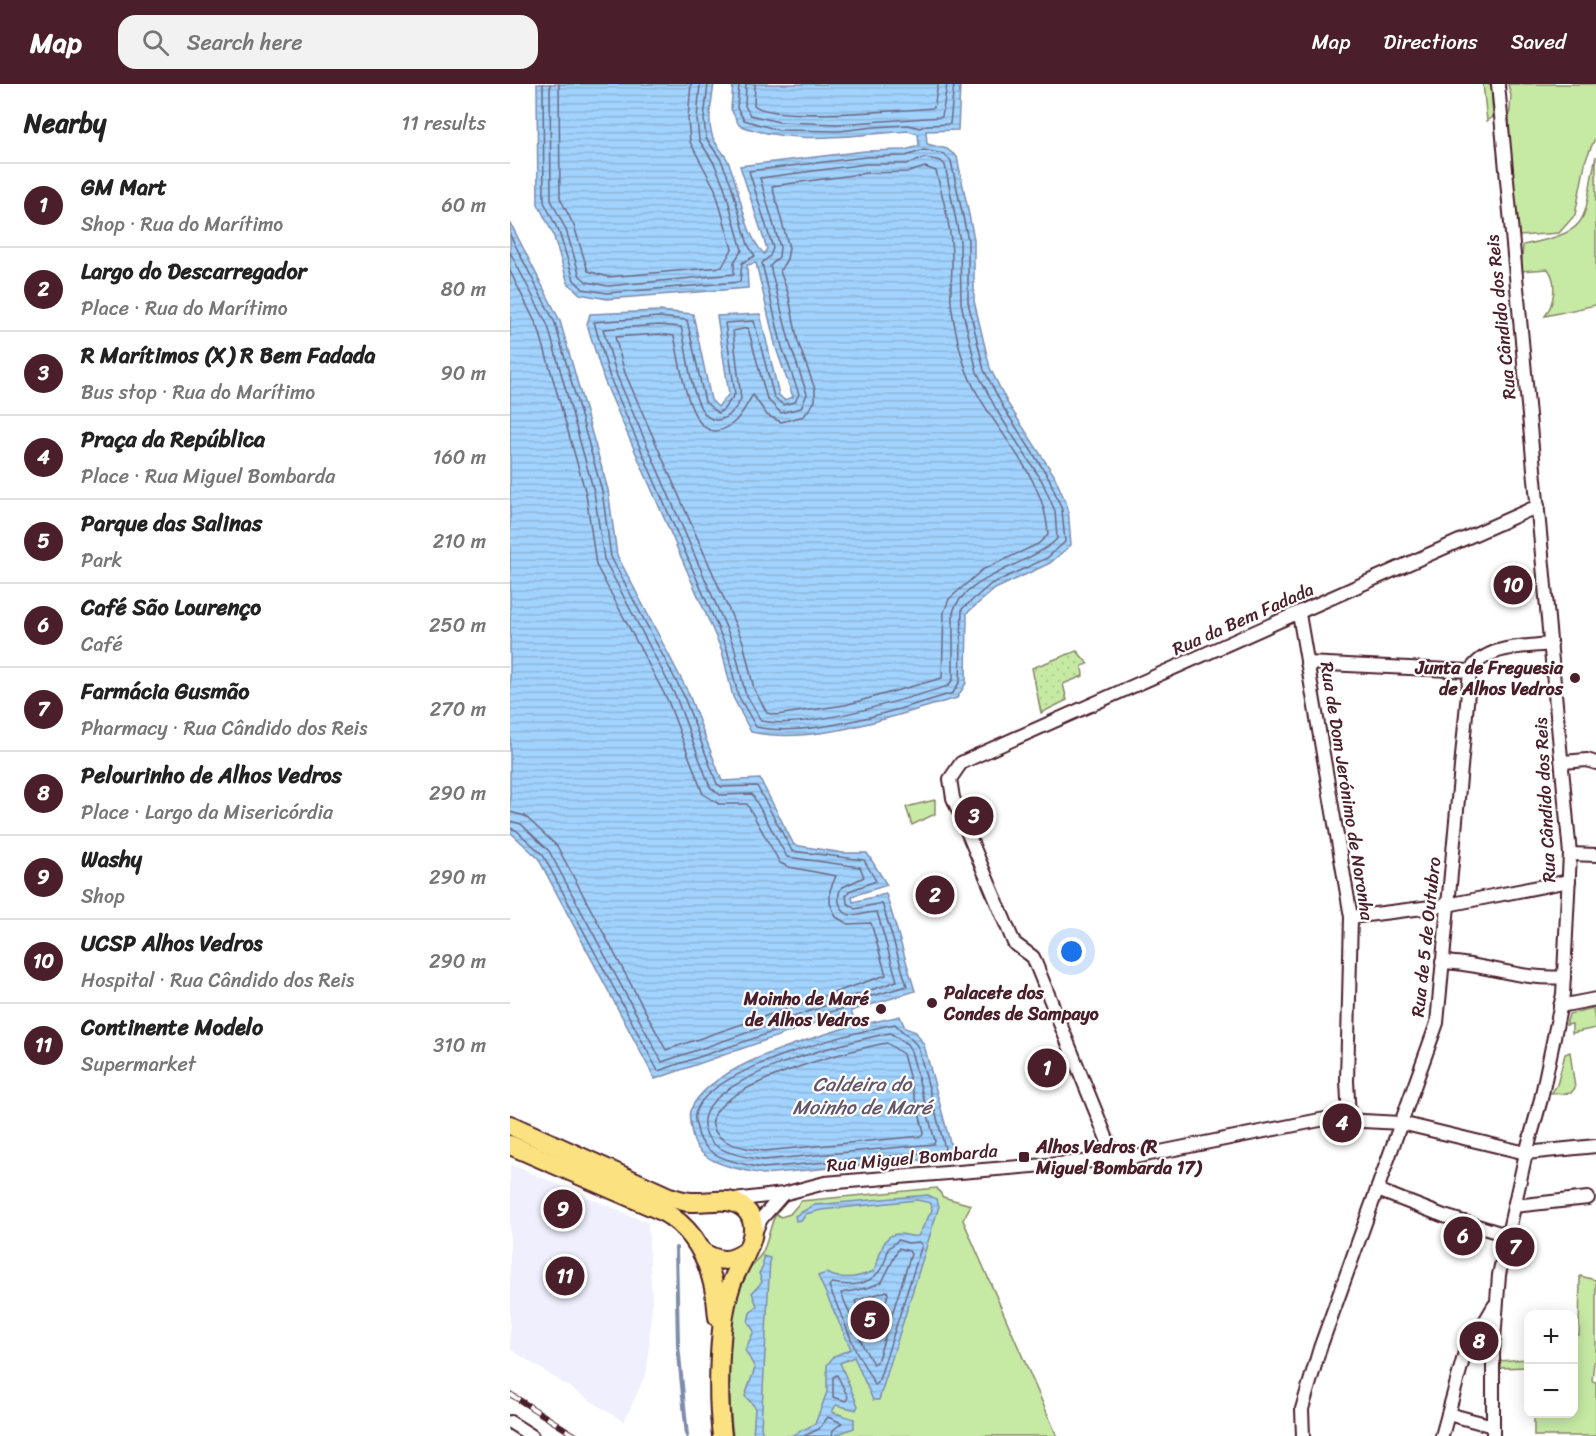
<!DOCTYPE html>
<html lang="en">
<head>
<meta charset="utf-8">
<style>
	:root { --surface:#fff; --page:#f2f2f2; --text:#222; --muted:#767676; --line:#e0e0e0; --accent:#4a1f2b }
	body { margin:0; font-family:Sriracha,sans-serif; background:var(--page); color:var(--text) }
	.controls { position:absolute; right:18px; bottom:18px; display:grid; overflow:hidden; border-radius:12px; box-shadow:0 3px 15px #0003 }
	.controls button { width:54px; height:54px; display:grid; place-items:center; padding:0; border:0; border-bottom:2px solid var(--line); background:var(--surface); color:var(--text); font:30px sans-serif }
	.you { position:absolute; left:562px; top:868px; width:21px; height:21px; margin:-15px; border:4px solid #fff; border-radius:50%; background:#1a73e8; box-shadow:0 0 0 9px #1a73e833 }
	.badge { display:grid; place-items:center; width:39px; height:39px; border-radius:50%; background:var(--accent); color:#fff; font-size:20px; font-weight:700 }
	.pin { position:absolute; translate:-50% -50%; border:3px solid #fff; box-shadow:0 2px 6px #0006 }
	.list { margin:0; padding:0; list-style:none }
	h2 { display:flex; justify-content:space-between; align-items:center; height:78px; margin:0; padding:0 24px; font-size:26px }
	h2 small { font-size:20px; font-weight:400; color:var(--muted) }
	.list li { display:grid; grid-template-columns:39px 1fr auto; gap:18px; align-items:center; box-sizing:border-box; height:84px; padding:0 24px; border-top:2px solid var(--line) }
	.list b { display:block; font-size:22px; white-space:nowrap }
	.list p { margin:0; font-size:20px; white-space:nowrap; color:var(--muted) }
	.list em { font-size:20px; font-style:normal; color:var(--muted) }
	.icon { flex:none; width:33px; height:33px; fill:none; stroke:currentColor; stroke-width:2; stroke-linecap:round; stroke-linejoin:round }
	.map { position:relative; flex:none; width:1086px; height:1352px; overflow:hidden }
	header { display:flex; align-items:center; gap:36px; box-sizing:border-box; height:84px; padding:0 30px; background:var(--accent); color:#fff }
	header strong { font-size:28px }
	nav { display:flex; gap:33px; margin-inline-start:auto; font-size:21px }
	.search { width:420px; height:54px; background:var(--page); display:flex; align-items:center; gap:15px; box-sizing:border-box; padding:0 21px; border-radius:18px; color:var(--muted); font-size:22px }
	main { display:flex }
	aside { flex:1; background:var(--surface) }
	.map>svg:first-child { display:block }
</style>
</head>
<body>
<header>
<strong>Map</strong>
<div class="search"><svg class="icon" aria-label="search" viewBox="0 0 24 24"><circle cx="10" cy="10" r="6"/><path d="M15 15l6 6"/></svg>Search here</div>
<nav><a>Map</a><a>Directions</a><a>Saved</a></nav>
</header>
<main>
<aside>
<h2>Nearby<small>11 results</small></h2>
<ul class="list">
<li><span class="badge">1</span><div><b>GM Mart</b><p>Shop · Rua do Marítimo</p></div><em>60 m</em></li>
<li><span class="badge">2</span><div><b>Largo do Descarregador</b><p>Place · Rua do Marítimo</p></div><em>80 m</em></li>
<li><span class="badge">3</span><div><b>R Marítimos (X) R Bem Fadada</b><p>Bus stop · Rua do Marítimo</p></div><em>90 m</em></li>
<li><span class="badge">4</span><div><b>Praça da República</b><p>Place · Rua Miguel Bombarda</p></div><em>160 m</em></li>
<li><span class="badge">5</span><div><b>Parque das Salinas</b><p>Park</p></div><em>210 m</em></li>
<li><span class="badge">6</span><div><b>Café São Lourenço</b><p>Café</p></div><em>250 m</em></li>
<li><span class="badge">7</span><div><b>Farmácia Gusmão</b><p>Pharmacy · Rua Cândido dos Reis</p></div><em>270 m</em></li>
<li><span class="badge">8</span><div><b>Pelourinho de Alhos Vedros</b><p>Place · Largo da Misericórdia</p></div><em>290 m</em></li>
<li><span class="badge">9</span><div><b>Washy</b><p>Shop</p></div><em>290 m</em></li>
<li><span class="badge">10</span><div><b>UCSP Alhos Vedros</b><p>Hospital · Rua Cândido dos Reis</p></div><em>290 m</em></li>
<li><span class="badge">11</span><div><b>Continente Modelo</b><p>Supermarket</p></div><em>310 m</em></li>
</ul>
</aside>
<div class="map">
<svg width="1086" height="1352" viewBox="0 0 1086 1352">
	<defs>
		<pattern id="garden-dots" width="8" height="8" patternUnits="userSpaceOnUse" patternTransform="scale(1.5)"><rect width="8" height="8" fill="#c6eaa4"/><path d="M2 2h.1M6 6h.1" fill="none" stroke="#acc88d" stroke-width="1.8" stroke-linecap="round"/></pattern>
		<pattern id="water-rules" width="6" height="5" patternUnits="userSpaceOnUse" patternTransform="scale(1.5)"><rect width="6" height="5" fill="#a1d3fe"/><path d="M0 2.5h6" fill="none" stroke="#8cb5da"/></pattern>
	</defs>
	<rect width="100%" height="100%" fill="#fff"/>
	<filter id="ink" filterUnits="userSpaceOnUse"><feTurbulence type="fractalNoise" baseFrequency=".0167" numOctaves="2"/><feDisplacementMap in="SourceGraphic" scale="12" xChannelSelector="R" yChannelSelector="G"/><feConvolveMatrix kernelMatrix="1 2 1 2 8 2 1 2 1" color-interpolation-filters="sRGB"/></filter>
	<g filter="url(#ink)">
		<!-- built -->
		<polygon fill="#efeffe" points="0,1080 138,1139 142,1217 137,1287 114,1338 0,1265"/>
		<!-- green -->
		<g fill="#c6eaa4" stroke="#888468" stroke-width="1.5">
			<polygon points="973,0 981,0 983,33 977,37"/>
			<polygon points="998,0 1086,0 1086,52 1076,75 1065,131 1049,149 1009,152 997,63 1001,12"/>
			<path d="M1086 72V221L1035 232C1044 220 1048 198 1038 185L1011 187 1013 161C1086 146 1071 138 1086 72Z"/>
			<polygon points="425,716 425,730 402,741 396,723"/>
			<polygon points="1083,924 1086,944 1062,949 1062,940 1056,941 1059,930"/>
			<polygon points="1060,968 1065,1004 1061,1009 1041,1010 1047,1001 1055,970"/>
			<path d="M427 1104 433 1113 461 1121 453 1136 547 1352H223C218 1316 217 1233 230 1199 235 1186 245 1180 252 1169 259 1157 259 1142 266 1130L271 1133 280 1130 291 1117Z"/>
			<polygon points="1070,1192 1086,1196 1086,1278 1084,1278 1082,1297 1086,1298 1086,1352 1024,1352 1024,1330 1064,1330 1064,1251 1069,1251"/>
			<polygon points="1018,1275 1018,1283 989,1284 989,1277"/>
		</g>
		<!-- garden -->
		<polygon fill="url(#garden-dots)" stroke="#888468" stroke-width="1.5" points="567,567 578,580 572,582 573,592 553,600 557,616 531,629 522,584"/>
		<!-- water -->
		<g fill="url(#water-rules)" stroke="#7e8baa" stroke-width="1.5">
			<path d="M27 0H204C202 16 197 36 202 51 204 60 213 67 217 75 231 104 232 147 254 170L257 165 230 82 355 67 395 66 409 62 408 50 398 47C342 51 282 62 229 41L221 25 223 0H450L448 46 416 47 417 60 437 65 447 73 464 155V217L480 284 498 320 544 391 558 424 561 461 540 479 485 505 457 529 456 599 447 614C385 631 305 662 241 648L223 613 212 567 94 296 77 240 80 230 149 227 183 230 201 316 208 323 219 310 207 232 250 230 269 311 274 316 283 313 266 264 246 179 237 181 238 204 97 215 70 210 58 199 43 150 28 120Z"/>
			<path d="M0 138 50 237 98 406 107 471 178 608 212 697 250 695 284 761 333 769H357L377 801 342 812 343 818 376 810 405 907 341 927 346 942 390 932 395 944 406 948 414 961 444 1073 253 1090C228 1085 186 1080 182 1050 181 1043 178 1033 180 1027 198 982 295 957 338 943L334 929 145 995 28 774 0 748Z"/>
			<path d="M418 1111 426 1115 429 1122 369 1316H363L344 1273 330 1279 348 1322 346 1326 326 1321 322 1328 344 1335V1344L323 1352H281L305 1340 317 1308V1281L324 1272 341 1265 308 1192 316 1189C332 1197 348 1194 364 1187 370 1176 371 1148 389 1150 397 1150 400 1153 408 1152L422 1126 421 1119 407 1116 311 1126 296 1130 292 1136 286 1137 285 1132 304 1121Z"/>
			<polygon points="253,1172 260,1174 251,1344 254,1352 243,1352 245,1323 235,1312 245,1284 235,1266 244,1247 238,1238 240,1229 247,1222 242,1209 252,1198 249,1189 253,1183"/>
		</g>
		<g fill="none" stroke-linecap="round" stroke-linejoin="round">
			<!-- shore -->
			<g stroke="#6d677f" stroke-width="1.5">
				<polyline points="33,0 34,118 49,148 64,196 73,205 97,209 230,198 232,179 245,172 238,161 221,100 211,76 196,54 194,35 198,0"/>
				<polyline points="40,0 41,116 56,146 70,192 77,198 98,202 224,190 224,178 232,166 214,102 204,79 189,56 187,35 190,0"/>
				<polyline points="49,0 50,114 64,142 78,187 98,193 212,183 222,165 205,105 180,58 178,35 181,0"/>
				<polyline points="229,0 227,24 234,36 268,46 329,47 365,43 398,41 410,44 417,41 440,40 444,0"/>
				<polyline points="236,0 235,22 240,31 269,38 328,40 432,33 437,0"/>
				<path d="M245 0 244 21C260 38 395 26 424 24L428 0"/>
				<path d="M414 66 434 70 441 77 458 156V218L474 286 493 323 539 394 552 426 555 458 537 474 481 500 452 525 450 597 443 609C390 625 299 655 246 643L228 611 217 565 100 294 84 238 149 233 177 236 195 318 208 329 213 326 225 310 215 239 244 237 264 313 273 321 285 318 289 310 272 263 252 179 260 172 263 164 239 87 356 73 396 72Z"/>
				<path d="M415 74 431 77 435 81 450 157 451 219 467 288 487 327 532 397 545 427 547 455C524 479 450 495 443 529V595L438 602C392 616 296 646 251 637L235 608 224 562 107 292 93 245 149 241 171 243C178 263 180 336 207 336 218 336 227 323 231 315L223 247 238 244 257 315 271 329 291 324 297 310 280 260 260 182 269 173 270 163 250 94 356 80H397Z"/>
				<path d="M415 83 426 87C432 110 439 135 441 158 444 178 440 198 441 218 443 238 451 275 459 293 482 346 536 391 538 451L528 460 472 486 439 515 434 528 432 594 335 621 266 631 257 629 244 605 233 558 115 289 105 253 149 250 164 252C170 272 178 374 222 340 233 332 236 320 243 311L257 331 271 338 294 332 305 317V305L288 258 278 209 270 187 277 175 279 164 262 102 357 89 399 88Z"/>
				<polyline points="0,151 45,239 92,407 101,473 173,610 207,700 212,703 247,702 282,767 354,776 366,797 339,807 336,812 337,819 345,825 372,819 397,902 348,916 336,923 148,987 33,771 6,746 0,744"/>
				<path d="M0 168 38 242 84 408 94 475 166 613 200 703 210 711 242 710 277 773 350 783 354 793 331 804C328 810 327 816 331 823 338 839 355 827 367 828L387 897 152 978 39 767 11 740 0 737"/>
				<polyline points="0,187 29,246 76,410 86,481 158,617 193,710 209,720 237,720 270,779 279,783 326,792 320,806 320,819 326,833 338,840 361,839 376,891 156,966 47,762 15,732 0,728"/>
				<path d="M385 940C392 948 402 954 408 963L435 1064 434 1067 253 1084C228 1079 191 1075 187 1044 186 1041 184 1034 185 1031 193 985 345 948 385 940Z"/>
				<path d="M380 949 397 960 401 967 425 1057 424 1060 253 1076C232 1072 198 1069 194 1042 187 993 342 957 380 949Z"/>
				<path d="M377 959 393 970 414 1048 412 1052 254 1067C237 1064 208 1062 203 1042 194 1003 347 964 377 959Z"/>
				<path d="M388 1156 398 1159 409 1158 412 1161 368 1299 365 1301 346 1267 319 1202 322 1199C352 1205 373 1196 378 1165Z"/>
				<polygon points="389,1164 399,1167 401,1170 367,1278 363,1280 354,1264 331,1209 357,1204 372,1198"/>
				<polygon points="377,1207 378,1210 365,1252 361,1254 345,1217"/>
				<polygon points="327,1291 338,1313 336,1317 323,1313 323,1293"/>
				<polyline points="294,1352 309,1345 318,1333 332,1339 323,1346 322,1352"/>
			</g>
			<!-- stream -->
			<polyline stroke="#7e8baa" stroke-width="4" points="166,1164 168,1261 177,1352"/>
			<defs>
				<g id="street">
					<polyline points="789,530 841,833 837,997 839,1035"/>
					<polyline points="797,579 960,587"/>
					<path d="M960 587C976 561 1014 563 1041 560"/>
					<polyline points="1053,678 1077,676 1086,679"/>
					<polyline points="1060,770 1086,771"/>
					<polyline points="841,833 937,821 1059,797"/>
					<path d="M932 878C974 879 1012 897 1054 893"/>
					<polyline points="1050,922 1086,915"/>
					<polyline points="605,1075 523,873 504,859 443,714 440,695 451,679 468,671 1028,422"/>
					<polyline points="870,1107 934,1132 990,1149"/>
					<polyline points="224,1116 273,1110 315,1099 620,1074 815,1035 891,1039 1016,1069 1086,1062"/>
					<polyline points="1004,1122 1078,1114"/>
					<polyline points="244,1151 251,1135 273,1110"/>
					<polyline points="0,1338 22,1352"/>
					<polyline points="983,1342 938,1330 960,1250 974,1239 984,1222"/>
					<polyline points="793,1352 792,1325 810,1264 927,939 960,587"/>
					<polyline points="932,1352 938,1330"/>
					<polyline points="983,1352 983,1269 989,1191 1016,1069 1031,1015 1053,910 1060,770 988,0"/>
				</g>
				<g id="primary">
					<path d="M0 1041 159 1113C167 1115 174 1118 182 1118 200 1119 220 1111 235 1125 257 1146 228 1179 221 1201 208 1240 207 1311 212 1352"/>
					<path d="M0 1061 152 1127C191 1148 205 1190 208 1233"/>
					<path d="M192 1168C208 1178 220 1179 235 1168"/>
				</g>
			</defs>
			<!-- street casing -->
			<use href="#street" stroke="#4a1f2b" stroke-width="16"/>
			<!-- primary casing -->
			<use href="#primary" stroke="#4a1f2b" stroke-width="22"/>
			<!-- street -->
			<use href="#street" stroke="#fff" stroke-width="12"/>
			<!-- primary -->
			<use href="#primary" stroke="#fbe180" stroke-width="18"/>
			<defs>
				<polyline id="rail" points="0,1310 66,1352"/>
			</defs>
			<!-- rail casing -->
			<use href="#rail" stroke="#4a1f2b" stroke-width="6"/>
			<!-- rail -->
			<use href="#rail" stroke="#fff" stroke-width="4" stroke-dasharray="11" stroke-linecap="butt"/>
		</g>
	</g>
	<!-- markers -->
	<g fill="#4a1f2b" stroke="#fff" stroke-width="2">
		<circle cx="1065" cy="594" r="6"/>
		<circle cx="422" cy="919" r="6"/>
		<circle cx="371" cy="925" r="6"/>
		<rect x="508" y="1067" width="12" height="12" rx="3"/>
	</g>
	<g text-anchor="middle" dominant-baseline="central" stroke-width="4.5" stroke-linejoin="round" paint-order="stroke">
		<!-- street labels -->
		<g font-size="18" fill="#4a1f2b" stroke="#fff">
			<text transform="translate(991 233) rotate(-96)">Rua Cândido dos Reis</text>
			<text transform="translate(733 535) rotate(-24)">Rua da Bem Fadada</text>
			<text transform="translate(837 707) rotate(81)">Rua de Dom Jerónimo de Noronha</text>
			<text transform="translate(1035 716) rotate(-93)">Rua Cândido dos Reis</text>
			<text transform="translate(916 853) rotate(-84)">Rua de 5 de Outubro</text>
			<text transform="translate(402 1074) rotate(-5)">Rua Miguel Bombarda</text>
		</g>
		<!-- poi labels -->
		<g font-size="18" font-weight="bold" fill="#4a1f2b" stroke="#fff" text-anchor="end">
			<text x="1053" y="584">Junta de Freguesia<tspan x="1053" dy="21">de Alhos Vedros</tspan></text>
			<text x="434" y="909" text-anchor="start">Palacete dos<tspan x="434" dy="21">Condes de Sampayo</tspan></text>
			<text x="359" y="915">Moinho de Maré<tspan x="359" dy="21">de Alhos Vedros</tspan></text>
			<text x="526" y="1063" text-anchor="start">Alhos Vedros (R<tspan x="526" dy="21">Miguel Bombarda 17)</tspan></text>
		</g>
		<!-- water labels -->
		<g font-size="20" font-style="italic" fill="#64556a" stroke="#fff">
			<text x="352" y="1000">Caldeira do<tspan x="352" dy="23">Moinho de Maré</tspan></text>
		</g>
	</g>
</svg>
<div class="controls">
<button>+</button>
<button>−</button>
</div>
<div class="you"></div>
<div class="pin badge" style="left:537px;top:984px">1</div>
<div class="pin badge" style="left:425px;top:811px">2</div>
<div class="pin badge" style="left:464px;top:732px">3</div>
<div class="pin badge" style="left:832px;top:1039px">4</div>
<div class="pin badge" style="left:360px;top:1236px">5</div>
<div class="pin badge" style="left:953px;top:1152px">6</div>
<div class="pin badge" style="left:1005px;top:1163px">7</div>
<div class="pin badge" style="left:969px;top:1257px">8</div>
<div class="pin badge" style="left:53px;top:1125px">9</div>
<div class="pin badge" style="left:1003px;top:501px">10</div>
<div class="pin badge" style="left:55px;top:1192px">11</div>
</div>
</main>
</body>
</html>
